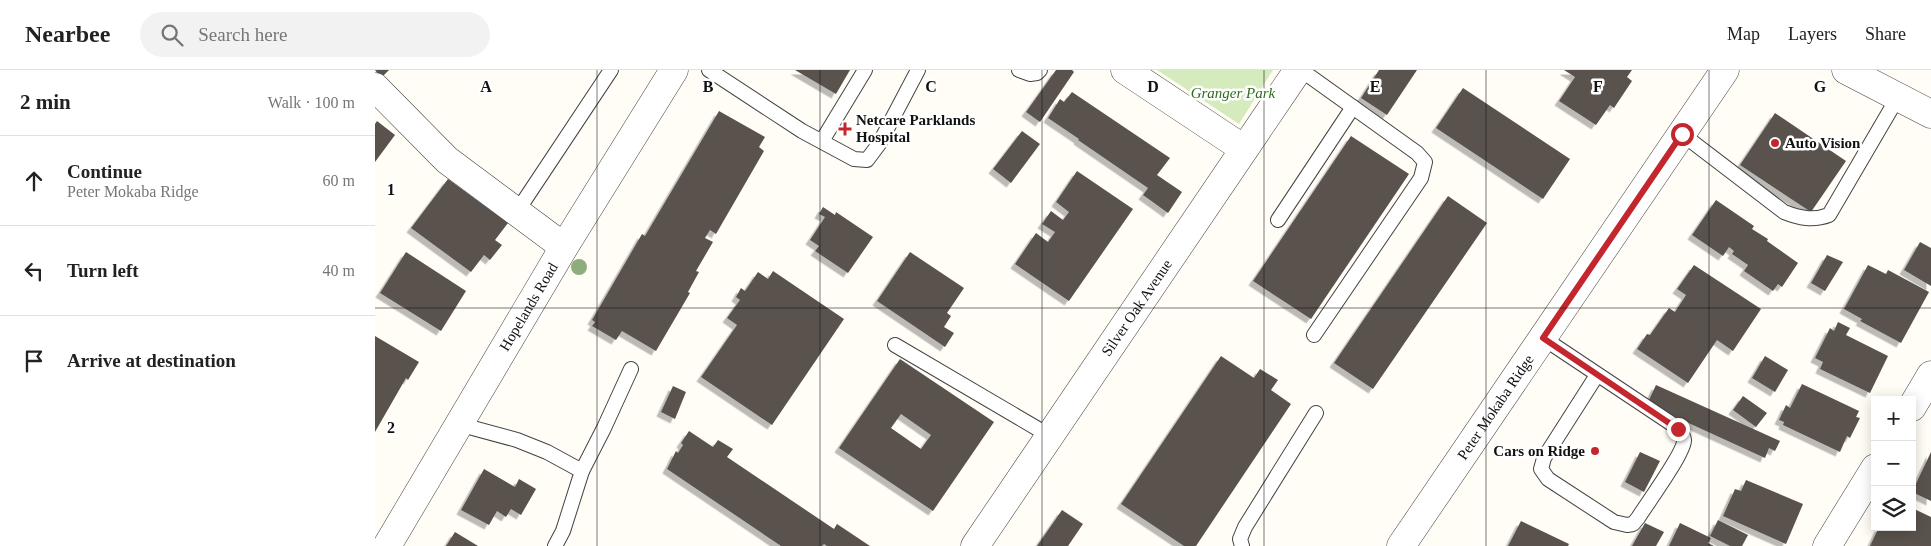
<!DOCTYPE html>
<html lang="en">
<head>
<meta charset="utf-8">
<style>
	:root { --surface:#fff; --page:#f2f2f2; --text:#222; --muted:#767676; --line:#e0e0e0 }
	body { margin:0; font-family:"Times New Roman",serif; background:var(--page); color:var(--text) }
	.controls { position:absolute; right:15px; bottom:15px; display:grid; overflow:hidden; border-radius:0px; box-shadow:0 2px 12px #0003 }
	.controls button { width:45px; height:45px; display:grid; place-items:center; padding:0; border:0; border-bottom:1px solid var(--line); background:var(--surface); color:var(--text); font:25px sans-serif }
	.stop { position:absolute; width:15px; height:15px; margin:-11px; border:4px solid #c4262e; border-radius:50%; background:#fff }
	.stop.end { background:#c4262e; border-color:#fff; box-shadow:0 1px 5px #0008 }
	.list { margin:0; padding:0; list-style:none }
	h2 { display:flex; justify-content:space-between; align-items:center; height:65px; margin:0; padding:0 20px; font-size:21px }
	h2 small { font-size:16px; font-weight:400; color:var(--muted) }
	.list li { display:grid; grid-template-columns:32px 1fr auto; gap:15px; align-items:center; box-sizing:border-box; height:90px; padding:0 20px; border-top:1px solid var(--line) }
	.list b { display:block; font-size:19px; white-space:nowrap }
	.list p { margin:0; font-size:16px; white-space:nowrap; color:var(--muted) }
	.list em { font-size:16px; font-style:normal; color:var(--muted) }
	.icon { flex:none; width:28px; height:28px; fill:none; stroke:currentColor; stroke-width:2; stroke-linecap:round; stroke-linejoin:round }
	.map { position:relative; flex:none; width:1556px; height:476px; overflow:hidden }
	header { display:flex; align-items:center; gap:30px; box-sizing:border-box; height:70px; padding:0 25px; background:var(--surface); border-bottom:1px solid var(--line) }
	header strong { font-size:24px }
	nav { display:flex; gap:28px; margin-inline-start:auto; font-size:18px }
	.search { width:350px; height:45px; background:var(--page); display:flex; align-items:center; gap:12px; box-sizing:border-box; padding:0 18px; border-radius:28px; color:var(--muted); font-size:19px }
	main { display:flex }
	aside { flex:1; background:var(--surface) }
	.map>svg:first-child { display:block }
</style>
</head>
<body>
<header>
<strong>Nearbee</strong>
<div class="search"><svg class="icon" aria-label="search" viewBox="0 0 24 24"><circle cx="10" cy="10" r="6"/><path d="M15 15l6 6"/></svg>Search here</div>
<nav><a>Map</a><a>Layers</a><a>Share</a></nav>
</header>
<main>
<aside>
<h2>2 min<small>Walk · 100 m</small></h2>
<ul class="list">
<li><svg class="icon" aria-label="ahead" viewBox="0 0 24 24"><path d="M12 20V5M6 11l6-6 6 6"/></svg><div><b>Continue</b><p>Peter Mokaba Ridge</p></div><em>60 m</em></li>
<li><svg class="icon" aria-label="left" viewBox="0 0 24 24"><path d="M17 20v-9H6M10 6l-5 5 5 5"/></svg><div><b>Turn left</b></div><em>40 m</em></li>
<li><svg class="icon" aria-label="arrive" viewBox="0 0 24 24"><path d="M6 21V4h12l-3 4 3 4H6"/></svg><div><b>Arrive at destination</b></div></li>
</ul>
</aside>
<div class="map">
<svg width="1556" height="476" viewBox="0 0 1556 476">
	<defs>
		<filter id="shadow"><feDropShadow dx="-4.5" dy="4.5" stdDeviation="0" flood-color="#0004"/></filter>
	</defs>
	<rect width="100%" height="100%" fill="#fffdf5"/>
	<!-- green -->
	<polygon fill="#d5ebbd" points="782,0 898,0 864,54"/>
	<!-- building -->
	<g fill="#5a524d" fill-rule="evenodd" filter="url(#shadow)">
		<polygon points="0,0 14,0 6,8"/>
		<polygon points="420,0 475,0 461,24"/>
		<polygon points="681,0 697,0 699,2 665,52 651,42"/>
		<polygon points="1004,0 1042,0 1012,45 986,28"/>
		<polygon points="1189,0 1257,0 1252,7 1257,11 1239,38 1235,35 1221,55 1184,31 1200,7"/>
		<polygon points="1088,18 1195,89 1168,129 1061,58"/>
		<polygon points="697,22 795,88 782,105 807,122 793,143 768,125 773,118 703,70 704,69 673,48 685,29 689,32"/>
		<polygon points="344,41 390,67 384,77 389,81 341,164 335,160 330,168 338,172 321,201 324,202 313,222 315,223 281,281 247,261 241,270 217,256 220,252 217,250 267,164 270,166"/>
		<polygon points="1400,43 1471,91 1436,142 1365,95"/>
		<polygon points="2,51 20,65 0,92 0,54"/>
		<polygon points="647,61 665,74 636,113 618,99"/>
		<polygon points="976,66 1034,104 936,249 878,211"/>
		<polygon points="702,101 758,139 694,231 640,194 661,163 673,172 680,162 667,154 676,141 688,150 694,142 681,132"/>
		<polygon points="73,109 133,153 120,170 127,175 115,190 109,185 96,202 36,158"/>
		<polygon points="1073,126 1112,153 998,319 959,293"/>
		<polygon points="1341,130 1379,156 1377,159 1393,169 1392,171 1423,193 1407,217 1403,214 1398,221 1369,201 1373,195 1357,184 1359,181 1354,177 1348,186 1317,165"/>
		<polygon points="448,137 460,145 461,142 498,167 473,203 440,181 444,176 435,170 450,147 444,144"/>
		<polygon points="1545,172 1556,178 1556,216 1529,200"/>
		<polygon points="31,182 91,221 66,261 5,223"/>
		<polygon points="535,182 589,218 572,243 576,246 569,257 579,263 570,277 502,231"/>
		<polygon points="1452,185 1468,192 1450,221 1436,213"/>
		<polygon points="1319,195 1386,239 1358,281 1342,270 1313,313 1262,279 1272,264 1275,265 1294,238 1300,242 1311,225 1302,219"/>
		<polygon points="1493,195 1511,204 1513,200 1554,222 1526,273 1485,251 1487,249 1469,239"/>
		<polygon points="398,201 469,249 397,355 326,307 362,255 352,248 365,230 361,227 366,218 370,221 383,202 393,209"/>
		<polygon points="1463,252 1475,258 1471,265 1513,286 1495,323 1445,299 1448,292 1440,288 1455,258 1459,261"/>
		<polygon points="0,266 44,292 33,310 31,308 0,362"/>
		<polygon points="846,286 879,308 885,299 903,310 896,320 916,334 821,476 809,476 746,434"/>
		<polygon points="1390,286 1413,300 1400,322 1377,308"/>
		<path d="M525 289 619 352 558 441 464 378ZM526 344 556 365 546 379 516 358Z"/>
		<polygon points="1427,314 1484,341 1481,347 1485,348 1475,368 1472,366 1465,382 1408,355 1409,352 1404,350 1411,335 1415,338"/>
		<polygon points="1281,315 1405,371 1400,381 1394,378 1390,388 1272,334"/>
		<polygon points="298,316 311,322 300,349 286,342"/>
		<polygon points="1368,326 1392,343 1381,357 1358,340"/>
		<polygon points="314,361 338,377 343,370 358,379 352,387 459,459 462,454 495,476 452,476 449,474 447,476 406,476 292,399 301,381 303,383 308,375 306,373"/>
		<polygon points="1265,382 1285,391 1269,422 1250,412"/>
		<polygon points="1556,382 1556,431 1537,422"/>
		<polygon points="109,399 140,417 144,409 161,419 146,445 136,439 131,447 122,441 114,455 86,440"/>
		<polygon points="1371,410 1428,434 1411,474 1348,446 1360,419 1366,421"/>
		<polygon points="1537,438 1556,447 1556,476 1495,476 1504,457 1537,457"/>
		<polygon points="687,440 708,454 693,476 662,476"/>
		<polygon points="1343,450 1373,465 1367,476 1355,476 1335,466"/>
		<polygon points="1146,451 1194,474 1193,476 1133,476"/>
		<polygon points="1270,453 1289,462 1281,476 1257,476"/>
		<polygon points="1305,453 1336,468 1333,473 1339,476 1294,476"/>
		<polygon points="80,462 103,476 71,476"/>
	</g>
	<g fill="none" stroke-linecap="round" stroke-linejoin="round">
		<defs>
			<g id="service">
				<polyline points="334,0 427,61 479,89 492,90 504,74 543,0"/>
				<polyline points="644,0 655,4 662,3 665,0"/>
				<polyline points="926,0 1042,83 1050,92 1046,108 939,265"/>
				<path d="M1307 64 1409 142C1424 148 1438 151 1454 145L1523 27"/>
				<polyline points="447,71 490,0"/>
				<polyline points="141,143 236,0"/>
				<polyline points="903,150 978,37"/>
				<path d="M1168 268 1297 354C1302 358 1308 363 1309 370 1310 382 1271 435 1263 448L1258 454 1252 455 1239 452 1173 409 1166 399 1169 388 1222 305"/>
				<polyline points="520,275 675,366"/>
				<polyline points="83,354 142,370 172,382 207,401 229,358 256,299"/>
				<polyline points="180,476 188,461 207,401"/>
				<polyline points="867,476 865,469 870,457 941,343"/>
			</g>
			<g id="minor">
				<polyline points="750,0 869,79"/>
				<polyline points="1471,0 1556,44"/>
				<polyline points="0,17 72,90 189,177"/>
				<polyline points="1537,337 1556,305"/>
				<path id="s1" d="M12 476 189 177 299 0"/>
				<path id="s2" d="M600 476 923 0"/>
				<polyline points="1452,476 1500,398"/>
			</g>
			<g id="tertiary">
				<path id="s3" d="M1026 476 1350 0"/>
			</g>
		</defs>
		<!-- service casing -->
		<use href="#service" stroke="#444" stroke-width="16"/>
		<!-- minor casing -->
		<use href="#minor" stroke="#444" stroke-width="29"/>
		<!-- tertiary casing -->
		<use href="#tertiary" stroke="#444" stroke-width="29"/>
		<!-- service -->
		<use href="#service" stroke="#fff" stroke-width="14"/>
		<!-- minor -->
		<use href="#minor" stroke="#fff" stroke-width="28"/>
		<!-- tertiary -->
		<use href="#tertiary" stroke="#fff" stroke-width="28"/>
	</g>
	<!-- trees -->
	<circle fill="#8dad7f" cx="204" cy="197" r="8"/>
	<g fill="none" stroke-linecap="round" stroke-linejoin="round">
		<!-- route -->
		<polyline stroke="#c4262e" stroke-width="6" points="1303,359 1168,268 1307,64"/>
	</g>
	<!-- grid -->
	<path fill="none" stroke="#111" stroke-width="1" stroke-opacity="0.55" d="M222 0V476M445 0V476M667 0V476M889 0V476M1111 0V476M1334 0V476M0 238H1556"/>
	<!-- markers -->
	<g fill="#c4262e" stroke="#fff" stroke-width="2">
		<path d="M467.5 51.5h5v5h5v5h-5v5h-5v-5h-5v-5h5z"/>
		<circle cx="1400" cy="73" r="5"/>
		<circle cx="1220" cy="381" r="5"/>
	</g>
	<g text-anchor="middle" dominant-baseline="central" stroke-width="5" stroke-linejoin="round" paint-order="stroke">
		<!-- park labels -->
		<g font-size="15" font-style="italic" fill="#2f6b1f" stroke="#fff">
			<text x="858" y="23">Granger Park</text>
		</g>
		<!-- poi labels -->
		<g font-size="15" font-weight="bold" fill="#111" stroke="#fff" text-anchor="start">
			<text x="481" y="50">Netcare Parklands<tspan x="481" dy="17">Hospital</tspan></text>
			<text x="1410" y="73">Auto Vision</text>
			<text x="1210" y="381" text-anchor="end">Cars on Ridge</text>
		</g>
		<!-- street labels -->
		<g font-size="15" fill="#111" stroke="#fff">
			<text stroke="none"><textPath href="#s1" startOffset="278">Hopelands Road</textPath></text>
			<text stroke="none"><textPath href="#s2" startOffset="288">Silver Oak Avenue</textPath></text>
			<text stroke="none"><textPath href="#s3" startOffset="168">Peter Mokaba Ridge</textPath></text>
		</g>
	</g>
	<g font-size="16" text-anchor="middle" font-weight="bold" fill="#111" stroke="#fff" stroke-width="5" stroke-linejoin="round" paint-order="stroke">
		<text x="111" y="22">A</text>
		<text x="333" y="22">B</text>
		<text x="556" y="22">C</text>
		<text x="778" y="22">D</text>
		<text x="1000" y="22">E</text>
		<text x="1223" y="22">F</text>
		<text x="1445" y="22">G</text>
		<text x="16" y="125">1</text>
		<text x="16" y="363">2</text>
	</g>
</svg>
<div class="controls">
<button>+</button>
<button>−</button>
<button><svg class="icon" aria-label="layers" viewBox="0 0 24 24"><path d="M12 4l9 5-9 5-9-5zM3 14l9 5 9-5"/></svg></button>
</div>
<div class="stop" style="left:1307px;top:64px"></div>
<div class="stop end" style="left:1303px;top:359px"></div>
</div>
</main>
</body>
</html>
